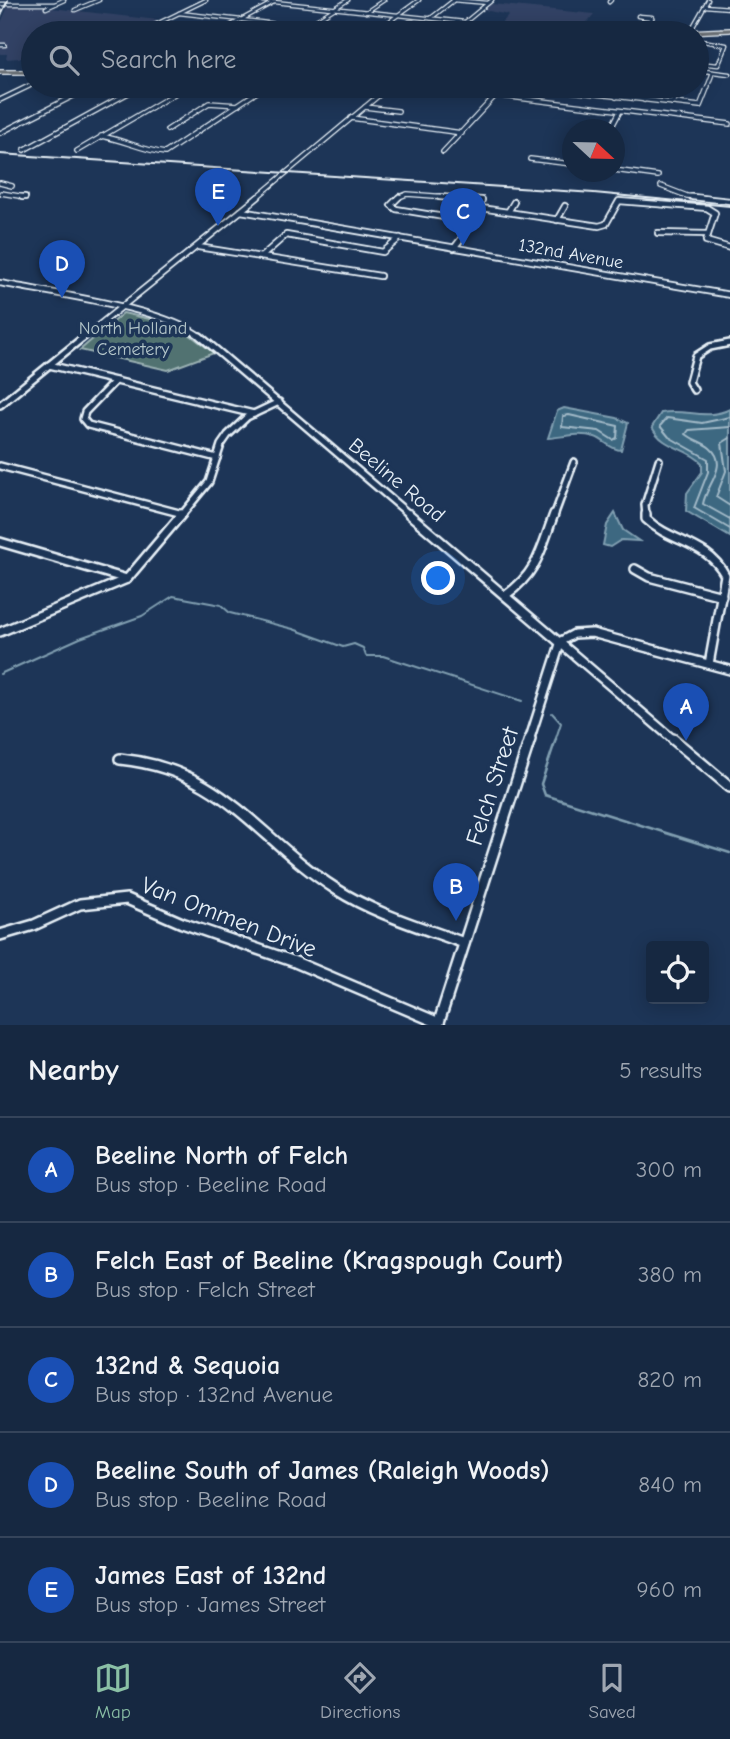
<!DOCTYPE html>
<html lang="en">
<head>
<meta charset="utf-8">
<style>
	:root { --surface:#162841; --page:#1f3048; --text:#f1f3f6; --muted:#9ea6b1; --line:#35445a; --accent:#8abfa5 }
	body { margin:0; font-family:"Comic Neue",sans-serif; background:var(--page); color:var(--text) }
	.controls { position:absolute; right:21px; bottom:21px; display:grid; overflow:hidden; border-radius:7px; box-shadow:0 4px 18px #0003 }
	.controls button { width:63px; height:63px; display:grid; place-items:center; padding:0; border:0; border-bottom:2px solid var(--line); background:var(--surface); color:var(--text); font:35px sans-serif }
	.compass { position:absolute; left:562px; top:119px; width:63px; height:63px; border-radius:50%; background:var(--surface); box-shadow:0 4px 18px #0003; rotate:112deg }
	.you { position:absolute; left:439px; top:579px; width:24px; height:24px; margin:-18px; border:5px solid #fff; border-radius:50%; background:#1a73e8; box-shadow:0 0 0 10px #1a73e833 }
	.badge { display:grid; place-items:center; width:46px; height:46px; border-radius:50%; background:var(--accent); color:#fff; font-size:23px; font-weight:700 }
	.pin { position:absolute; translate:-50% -58px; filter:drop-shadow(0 2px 4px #0008) }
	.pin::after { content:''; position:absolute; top:37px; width:24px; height:21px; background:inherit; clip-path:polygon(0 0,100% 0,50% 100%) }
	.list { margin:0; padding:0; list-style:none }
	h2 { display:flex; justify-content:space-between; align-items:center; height:91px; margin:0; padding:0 28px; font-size:30px }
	h2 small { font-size:23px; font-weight:400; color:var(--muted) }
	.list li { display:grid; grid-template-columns:46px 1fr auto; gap:21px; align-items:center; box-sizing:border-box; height:105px; padding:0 28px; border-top:2px solid var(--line) }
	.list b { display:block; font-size:26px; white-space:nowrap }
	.list p { margin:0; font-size:23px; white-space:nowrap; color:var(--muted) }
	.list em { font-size:23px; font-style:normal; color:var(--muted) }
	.icon { flex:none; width:38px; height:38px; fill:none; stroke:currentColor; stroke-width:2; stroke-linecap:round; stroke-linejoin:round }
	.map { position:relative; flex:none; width:730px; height:1025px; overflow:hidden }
	.search { position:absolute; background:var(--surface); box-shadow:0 4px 18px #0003; left:21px; right:21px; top:21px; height:77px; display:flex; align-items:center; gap:18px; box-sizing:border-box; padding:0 24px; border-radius:38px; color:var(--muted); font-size:26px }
	.sheet { height:616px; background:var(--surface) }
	nav { display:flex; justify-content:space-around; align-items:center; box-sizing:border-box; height:98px; border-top:2px solid var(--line); background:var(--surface); font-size:19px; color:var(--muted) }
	nav a { display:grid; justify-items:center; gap:4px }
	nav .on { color:var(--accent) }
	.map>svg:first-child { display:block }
</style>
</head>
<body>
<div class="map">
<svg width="730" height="1025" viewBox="0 0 730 1025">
	<rect width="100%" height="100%" fill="#1d3557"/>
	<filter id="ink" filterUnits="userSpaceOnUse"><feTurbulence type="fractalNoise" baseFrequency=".0143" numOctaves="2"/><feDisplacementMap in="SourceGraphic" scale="14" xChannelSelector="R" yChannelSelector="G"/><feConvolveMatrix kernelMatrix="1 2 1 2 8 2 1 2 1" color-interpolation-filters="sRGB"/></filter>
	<g filter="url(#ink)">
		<!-- built -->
		<g fill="#334365">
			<polygon points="39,3 33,6 158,20 135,32 33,33 33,57 6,59 7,54 0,54 0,25 9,4"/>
			<polygon points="491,4 594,14 578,33 505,33 498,27 509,15 484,10"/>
		</g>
		<!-- green -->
		<polygon fill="#517271" stroke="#9cb2b4" stroke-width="2" points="123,313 177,325 214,353 168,370 80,350"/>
		<!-- water -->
		<g fill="#3c6881" stroke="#819fb1" stroke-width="2">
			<path d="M564 408 617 418 628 423 621 450C610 450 605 440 595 437 577 432 565 437 548 438L557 411Z"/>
			<path d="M730 409V537L686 511 687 493 702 472V463C687 447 663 449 652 427L661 413C685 408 706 421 730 409Z"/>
			<polygon points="615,513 623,530 639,541 621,540 610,547 603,545 607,525"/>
		</g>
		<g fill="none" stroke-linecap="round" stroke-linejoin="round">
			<!-- shore -->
			<g stroke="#a3bac8" stroke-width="2">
				<polygon points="569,415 618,426 617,438 613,440 599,431 562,427 563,416"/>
				<polyline points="730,417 702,423 667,418 660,426 669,437 708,459 708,472 694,508 730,529"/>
				<path d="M730 427 689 430 686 434C693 440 703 442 710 448 730 465 706 485 703 504L730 519"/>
				<polyline points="730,438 722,443 726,471 716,497 730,506"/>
			</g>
			<!-- stream-far1 -->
			<g stroke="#819fb1" stroke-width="2">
				<polyline points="0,674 80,638 142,616 173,596 221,605 230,613 293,629 343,647 354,644 363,648 366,656 383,656 522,701"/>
				<polyline points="552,713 561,723 555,741"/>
			</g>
			<!-- stream -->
			<polyline stroke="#819fb1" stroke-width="2.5" points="556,739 541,784 545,795 730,853"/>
			<defs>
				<g id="minor-far5">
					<polyline points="255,0 465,22"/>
					<polyline points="453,0 488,3"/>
					<polyline points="609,2 611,0"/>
					<polyline points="0,4 54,4"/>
					<polyline points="705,6 730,8"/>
					<polyline points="46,8 64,0"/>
					<polyline points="75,10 99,0"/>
					<polyline points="366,12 384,0"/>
					<polyline points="179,13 357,33"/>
					<polygon points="638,16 652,17 652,18"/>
					<polyline points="431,18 454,0"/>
					<polyline points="424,31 452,33"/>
					<polyline points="690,32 708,0"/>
					<polyline points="138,33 206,0"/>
					<polyline points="217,33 274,2"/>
					<polyline points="295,33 348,0"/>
					<polyline points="373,33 419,0"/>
					<polyline points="399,33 409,22 413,22 411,24"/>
					<polyline points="452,33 492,0"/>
					<polyline points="645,33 652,18"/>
					<polyline points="0,45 5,45"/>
					<polyline points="697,47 703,41 726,45 718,65 697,63"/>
					<polyline points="697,70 729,74"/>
					<polyline points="420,86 436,88"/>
					<polyline points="525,86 542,88"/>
					<polyline points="25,88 33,84"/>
					<polyline points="89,88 93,86"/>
					<polyline points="137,88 141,86"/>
					<polyline points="185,88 188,86"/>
					<polyline points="263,88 266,86"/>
					<polyline points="388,88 390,86"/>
					<polyline points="707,88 713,72"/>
				</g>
				<g id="minor-far4">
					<polyline points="421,86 730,124"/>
					<polyline points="527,86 700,106 708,86"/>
					<polyline points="616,97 623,86"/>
					<polyline points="0,100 29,86"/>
					<polyline points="644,100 652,86"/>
					<polyline points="672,103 680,86"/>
					<polyline points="365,107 398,111"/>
					<polyline points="351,118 462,133"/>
					<polyline points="167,130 209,103 238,105"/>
					<polyline points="610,130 620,111"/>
					<polyline points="0,133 93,86"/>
					<path d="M101 136C124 140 142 150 165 153L266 86"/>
					<polyline points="24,150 141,86"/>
					<polyline points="77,151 188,86"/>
					<polyline points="443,152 496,95"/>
					<polyline points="530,159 572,164"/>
					<polyline points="614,170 658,176"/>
					<polyline points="0,183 12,186"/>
					<polyline points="661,186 687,196 707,198"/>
					<polyline points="1,193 25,197"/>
					<polyline points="256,198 390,86"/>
					<polyline points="397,198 407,194 461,198"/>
				</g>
				<g id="minor-far3">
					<polyline points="22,197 25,197"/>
					<polyline points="399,197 391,205 396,209 474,222"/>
					<polyline points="439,197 482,200 474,222"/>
					<polyline points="692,197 730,201"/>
					<polyline points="481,208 599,226 606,224 619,201 707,208 715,213 706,241 730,248"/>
					<polyline points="241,211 730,295"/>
					<polyline points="508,212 514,202"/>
					<polyline points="557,220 565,206"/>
					<polyline points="658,233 708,234"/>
					<polyline points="198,247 380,276"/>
					<polyline points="454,248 474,222"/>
					<polyline points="261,257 286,235 383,252 400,238"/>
					<path d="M0 283C49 293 167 308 202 338"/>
					<polyline points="83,338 258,197"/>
				</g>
				<g id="minor-far2">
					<polyline points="200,336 411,516"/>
					<polyline points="49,365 254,414"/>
					<polyline points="115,381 85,412 83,419 88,425 217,458"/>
					<polyline points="694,390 689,382 696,356 710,347 730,343"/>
					<polyline points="0,405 85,336"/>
					<polyline points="0,466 183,514"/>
					<polyline points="181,516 209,482 221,445 228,435 247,417 279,402"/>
					<polyline points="554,516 574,462"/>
					<polyline points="646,516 645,505 659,460"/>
				</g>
				<g id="minor-far1">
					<polyline points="409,514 675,741"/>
					<path d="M646 514V519C671 543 708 542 725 575L709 664"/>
					<polyline points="0,542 127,579"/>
					<polyline points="635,569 649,577 722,596"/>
					<path d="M506 595C538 572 541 549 554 514"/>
					<polyline points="0,632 127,579 182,514"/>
					<polyline points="561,641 574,634 592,633 730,670"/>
					<polyline points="529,741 561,641"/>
				</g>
				<g id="minor">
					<polyline points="673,739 730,787"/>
					<path d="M120 759C225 770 255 837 336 889 375 914 421 927 464 943"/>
					<polyline points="0,935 34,925 80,904 127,899 182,923 295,962 439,1023"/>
					<polyline points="438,1025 530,739"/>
				</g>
				<g id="major">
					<polyline points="665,33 730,30"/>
					<polyline points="0,72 33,72"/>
				</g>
			</defs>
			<!-- minor-far5 casing -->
			<use href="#minor-far5" stroke="#e8f1f8" stroke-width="5"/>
			<!-- minor-far4 casing -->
			<use href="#minor-far4" stroke="#e8f1f8" stroke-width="6"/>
			<!-- minor-far3 casing -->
			<use href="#minor-far3" stroke="#e8f1f8" stroke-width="8"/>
			<!-- minor-far2 casing -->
			<use href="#minor-far2" stroke="#e8f1f8" stroke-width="10"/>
			<!-- minor-far1 casing -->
			<use href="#minor-far1" stroke="#e8f1f8" stroke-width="12"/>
			<!-- minor casing -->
			<use href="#minor" stroke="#e8f1f8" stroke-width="14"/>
			<!-- major casing -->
			<use href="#major" stroke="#e8f1f8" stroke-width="6"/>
			<!-- minor-far5 -->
			<use href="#minor-far5" stroke="#1d3557" stroke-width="2.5"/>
			<!-- minor-far4 -->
			<use href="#minor-far4" stroke="#1d3557" stroke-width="3.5"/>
			<!-- minor-far3 -->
			<use href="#minor-far3" stroke="#1d3557" stroke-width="4.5"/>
			<!-- minor-far2 -->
			<use href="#minor-far2" stroke="#1d3557" stroke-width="5"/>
			<!-- minor-far1 -->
			<use href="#minor-far1" stroke="#1d3557" stroke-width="7"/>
			<!-- minor -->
			<use href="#minor" stroke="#1d3557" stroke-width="9"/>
			<!-- major -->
			<use href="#major" stroke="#6b6f75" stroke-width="3.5"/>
			<!-- rail -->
			<g stroke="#e8f1f8" stroke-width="2">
				<polyline points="0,17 8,0"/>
				<polyline points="0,154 594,193 730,206"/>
			</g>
		</g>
	</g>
	<g text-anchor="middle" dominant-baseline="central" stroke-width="7" stroke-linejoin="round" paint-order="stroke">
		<!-- far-street labels -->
		<g font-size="18" fill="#e8f1f8" stroke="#1d3557">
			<text transform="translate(571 254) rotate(10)">132nd Avenue</text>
		</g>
		<!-- far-park labels -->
		<g font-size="18" fill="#b3c5c9" stroke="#1d3557">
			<text x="133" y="328">North Holland<tspan x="133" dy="21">Cemetery</tspan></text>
		</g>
		<!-- street labels -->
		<g font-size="21" fill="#e8f1f8" stroke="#1d3557">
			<text transform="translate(397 480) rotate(40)">Beeline Road</text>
		</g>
		<!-- near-street labels -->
		<g font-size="24" fill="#e8f1f8" stroke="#1d3557">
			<text transform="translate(492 786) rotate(-72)">Felch Street</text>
			<text transform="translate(229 917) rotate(21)">Van Ommen Drive</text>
		</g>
	</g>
</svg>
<div class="controls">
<button><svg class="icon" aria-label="locate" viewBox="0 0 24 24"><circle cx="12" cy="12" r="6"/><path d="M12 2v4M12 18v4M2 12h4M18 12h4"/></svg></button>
</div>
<svg class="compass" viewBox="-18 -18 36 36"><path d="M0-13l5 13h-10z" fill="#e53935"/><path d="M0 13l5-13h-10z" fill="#9ea6b1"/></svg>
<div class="you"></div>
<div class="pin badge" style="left:686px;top:741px;background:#1a4fb4">A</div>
<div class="pin badge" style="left:456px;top:921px;background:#1a4fb4">B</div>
<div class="pin badge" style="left:463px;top:246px;background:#1a4fb4">C</div>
<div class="pin badge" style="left:62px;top:298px;background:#1a4fb4">D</div>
<div class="pin badge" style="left:218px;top:226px;background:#1a4fb4">E</div>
<div class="search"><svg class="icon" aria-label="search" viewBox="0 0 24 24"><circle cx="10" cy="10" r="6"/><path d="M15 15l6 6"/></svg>Search here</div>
</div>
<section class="sheet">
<h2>Nearby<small>5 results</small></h2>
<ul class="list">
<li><span class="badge" style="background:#1a4fb4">A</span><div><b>Beeline North of Felch</b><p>Bus stop · Beeline Road</p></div><em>300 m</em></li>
<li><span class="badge" style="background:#1a4fb4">B</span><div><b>Felch East of Beeline (Kragspough Court)</b><p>Bus stop · Felch Street</p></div><em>380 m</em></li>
<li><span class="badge" style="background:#1a4fb4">C</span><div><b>132nd &amp; Sequoia</b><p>Bus stop · 132nd Avenue</p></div><em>820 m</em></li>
<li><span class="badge" style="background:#1a4fb4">D</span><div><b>Beeline South of James (Raleigh Woods)</b><p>Bus stop · Beeline Road</p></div><em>840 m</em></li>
<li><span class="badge" style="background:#1a4fb4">E</span><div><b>James East of 132nd</b><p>Bus stop · James Street</p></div><em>960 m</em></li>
</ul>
</section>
<nav>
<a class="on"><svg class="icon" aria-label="map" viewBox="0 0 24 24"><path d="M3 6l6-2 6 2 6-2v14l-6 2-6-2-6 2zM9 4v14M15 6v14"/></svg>Map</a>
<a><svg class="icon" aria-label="directions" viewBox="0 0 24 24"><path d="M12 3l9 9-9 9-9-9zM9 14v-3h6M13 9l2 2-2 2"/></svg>Directions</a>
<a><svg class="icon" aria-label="saved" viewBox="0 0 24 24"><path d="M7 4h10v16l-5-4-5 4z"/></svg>Saved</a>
</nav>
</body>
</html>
